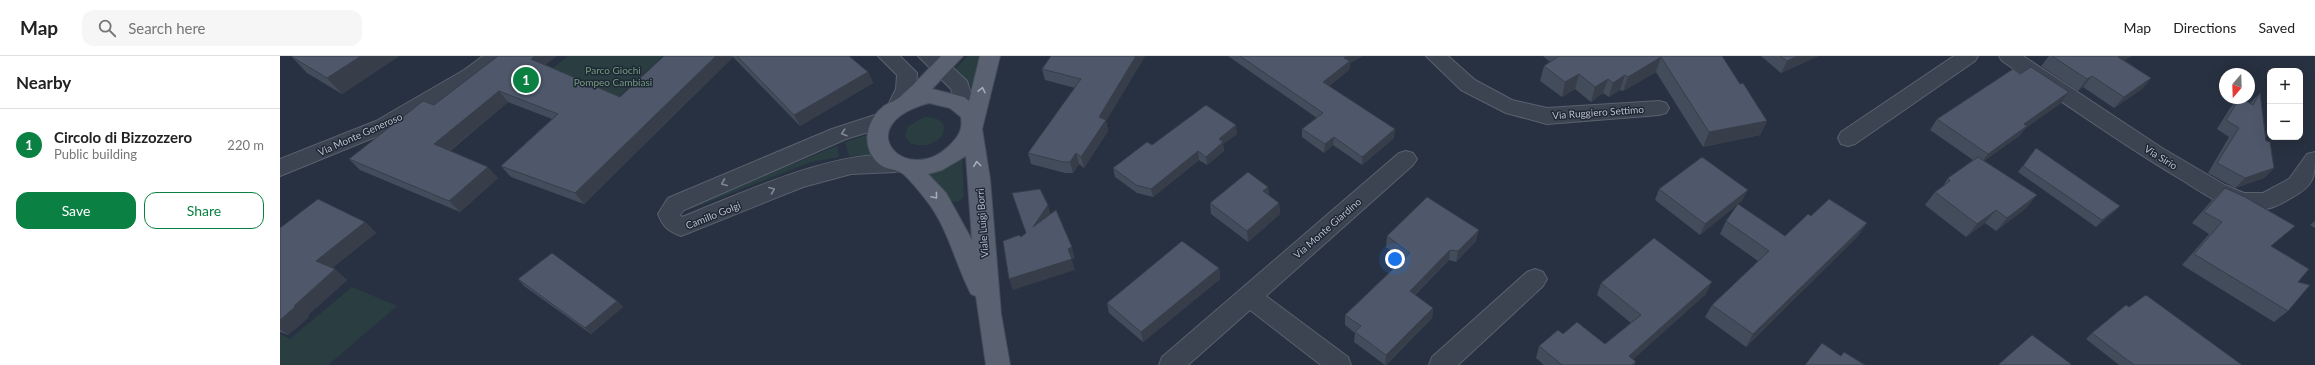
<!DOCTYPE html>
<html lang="en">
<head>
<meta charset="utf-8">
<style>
	:root { --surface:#fff; --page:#f6f6f6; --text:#222; --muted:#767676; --line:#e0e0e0; --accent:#0b8043 }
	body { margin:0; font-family:Lato,sans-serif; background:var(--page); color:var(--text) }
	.controls { position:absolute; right:12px; top:12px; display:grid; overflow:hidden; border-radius:8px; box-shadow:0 4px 16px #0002 }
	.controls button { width:36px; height:36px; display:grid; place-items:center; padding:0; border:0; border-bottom:1px solid var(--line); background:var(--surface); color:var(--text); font:20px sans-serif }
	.compass { position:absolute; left:1939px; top:12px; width:36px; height:36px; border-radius:50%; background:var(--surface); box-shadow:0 4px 16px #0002; rotate:199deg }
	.you { position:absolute; left:1115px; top:203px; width:14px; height:14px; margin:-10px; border:3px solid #fff; border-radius:50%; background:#1a73e8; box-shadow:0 0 0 6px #1a73e833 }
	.badge { display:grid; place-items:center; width:26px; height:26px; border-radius:50%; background:var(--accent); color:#fff; font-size:13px; font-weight:700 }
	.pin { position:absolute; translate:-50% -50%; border:2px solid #fff; box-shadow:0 1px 4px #0006 }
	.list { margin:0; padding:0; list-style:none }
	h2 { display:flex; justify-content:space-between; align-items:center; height:52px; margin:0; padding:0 16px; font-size:17px }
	h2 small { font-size:13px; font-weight:400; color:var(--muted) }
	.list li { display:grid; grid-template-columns:26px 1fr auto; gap:12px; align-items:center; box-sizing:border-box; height:72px; padding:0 16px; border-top:1px solid var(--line) }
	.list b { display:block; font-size:15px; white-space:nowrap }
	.list p { margin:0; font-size:13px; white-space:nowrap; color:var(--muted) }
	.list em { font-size:13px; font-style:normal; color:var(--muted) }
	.actions { display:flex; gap:8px; padding:12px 16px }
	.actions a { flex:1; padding:9px 0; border:1px solid var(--accent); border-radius:12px; text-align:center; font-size:14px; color:var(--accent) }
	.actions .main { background:var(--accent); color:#fff }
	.icon { flex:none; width:22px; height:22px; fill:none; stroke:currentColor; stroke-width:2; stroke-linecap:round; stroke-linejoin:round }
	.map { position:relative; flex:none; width:2035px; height:309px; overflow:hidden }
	header { display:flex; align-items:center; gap:24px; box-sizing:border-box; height:56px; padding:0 20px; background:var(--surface); border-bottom:1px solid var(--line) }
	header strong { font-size:19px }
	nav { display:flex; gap:22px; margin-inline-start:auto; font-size:14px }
	.search { width:280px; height:36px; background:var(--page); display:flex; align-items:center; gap:10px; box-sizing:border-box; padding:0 14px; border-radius:12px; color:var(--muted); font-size:15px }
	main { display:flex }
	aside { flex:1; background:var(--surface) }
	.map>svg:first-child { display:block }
</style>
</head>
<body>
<header>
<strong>Map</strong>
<div class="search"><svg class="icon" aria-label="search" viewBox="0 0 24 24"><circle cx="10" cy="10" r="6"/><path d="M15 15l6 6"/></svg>Search here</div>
<nav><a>Map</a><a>Directions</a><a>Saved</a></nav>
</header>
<main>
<aside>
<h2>Nearby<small></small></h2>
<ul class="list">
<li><span class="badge">1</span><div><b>Circolo di Bizzozzero</b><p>Public building</p></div><em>220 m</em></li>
</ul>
<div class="actions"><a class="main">Save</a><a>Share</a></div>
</aside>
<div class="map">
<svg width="2035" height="309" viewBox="0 0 2035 309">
	<rect width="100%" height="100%" fill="#283141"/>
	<!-- green -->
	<g fill="#2a3e42">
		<polygon points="288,0 383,0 337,42 272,13"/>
		<polygon points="688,0 700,0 695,29 692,31 675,13"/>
		<path d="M645 61C656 61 667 65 663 78 655 89 643 92 630 87L625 80 628 70Z"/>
		<polygon points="587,79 590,80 592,99 569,100 565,86"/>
		<polygon points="557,90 559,101 531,106 408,154 409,150"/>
		<polygon points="682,102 684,140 678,146 669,145 662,132 648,117"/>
		<polygon points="72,231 117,250 48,309 0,309 0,278 10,283"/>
	</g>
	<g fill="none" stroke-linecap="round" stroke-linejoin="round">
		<defs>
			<g id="minor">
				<polygon points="203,0 227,0 224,5 198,24 110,75 0,120 0,103 96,65 184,14"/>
				<polygon points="598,0 620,0 637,17 636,33 624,56 617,58 610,56 607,51 616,33 617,19"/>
				<polygon points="638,0 660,0 687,25 695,50 692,55 685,57 678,55 671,33"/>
				<polygon points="1146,0 1168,0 1195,24 1232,44 1267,52 1379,45 1386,47 1389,52 1386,57 1379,59 1267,68 1226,57 1181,34"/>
				<polygon points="1674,0 1698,0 1695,5 1575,88 1568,90 1561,88 1558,82 1561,76"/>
				<path d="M1719 0H1743L1882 92 1945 129 1964 137H1983L2009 123 2027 98 2035 96C2035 122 2035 129 2011 142 1995 152 1981 157 1962 154 1939 150 1917 133 1897 121 1837 85 1780 44 1722 5Z"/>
				<path d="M601 57 608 60 611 65 608 70 566 83 404 154 400 159 402 161C453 141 570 86 623 102L626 108 623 114 615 116 571 118 523 131 401 180C388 175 383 171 378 158L388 142 552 73Z"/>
				<polygon points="1126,95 1133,97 1137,103 1133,109 986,240 1068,301 1071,309 1041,309 970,254 908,309 879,309 882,301 1119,97"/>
				<polygon points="1255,213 1263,216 1267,223 1263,230 1178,309 1149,309 1152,301 1247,216"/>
			</g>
			<path id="major" d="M661 0H683L652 33 684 41 689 45 700 0H720L702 73 710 123 721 258 730 309H706L696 240 691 238C676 209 669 176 650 149 645 142 629 122 622 117 614 112 604 114 597 106 581 89 586 64 604 50 610 46 618 44 622 39 636 27 648 13 661 0ZM649 47 670 52 681 61C683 74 679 80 669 90 626 132 567 69 649 47ZM686 100 692 184 666 137 648 118 662 114Z"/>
		</defs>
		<!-- minor casing -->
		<use href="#minor" stroke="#5a616e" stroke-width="2"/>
		<!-- major casing -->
		<use href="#major" stroke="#454c5a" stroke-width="2"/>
		<!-- minor -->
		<use href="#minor" fill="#3c4351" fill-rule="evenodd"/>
		<!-- major -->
		<use href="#major" fill="#5a6271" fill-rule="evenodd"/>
	</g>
	<!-- wall -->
	<g fill="#434c5b">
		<polygon points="119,0 62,38 27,17 12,1"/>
		<polygon points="384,0 569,0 588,16 593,27 520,70 453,1 304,148 231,121 221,110 272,63 228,46 170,95 218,122 180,156 80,114 69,103 154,49 266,9 340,41"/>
		<polygon points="865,0 826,65 828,75 804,112 799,108 793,117 785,117 751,108 748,97 795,32 765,24 762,13"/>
		<polygon points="948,0 1082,0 1070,7 1069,14 1049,30 1114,82 1082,109 1053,89 1044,97 1022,81 1022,73 1037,62"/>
		<polygon points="1263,0 1442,0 1460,28 1487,65 1480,79 1423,91 1376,16 1343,35 1340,34 1329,41 1323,37 1311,46 1295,33 1282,41 1260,25 1264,10 1270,6"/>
		<polygon points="1481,0 1538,0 1501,17"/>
		<polygon points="1769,0 1852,0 1844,4 1871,22 1862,33 1834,52 1803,31 1798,35 1761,10"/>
		<polygon points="1740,18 1789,36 1781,47 1747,71 1739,80 1704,105 1757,139 1745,153 1716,175 1705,167 1686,181 1645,149 1655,136 1663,130 1668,122 1693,104 1650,74 1657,63"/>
		<polygon points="1980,37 1986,85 1994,112 1984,122 1955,132 1928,117 1949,81 1937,73 1950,52 1960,42 1970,47"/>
		<polygon points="957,78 943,88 944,95 927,109 919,104 873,141 857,137 835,121 833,112 872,89"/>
		<polygon points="1756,92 1840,150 1834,156 1816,171 1738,116"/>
		<polygon points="988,131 989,139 999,147 1000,158 968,186 931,158 930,147"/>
		<polygon points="1945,132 1991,190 2018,226 2008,255 1994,266 1902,209 1929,178 1912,167 1932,144"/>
		<polygon points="1379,133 1462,145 1458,148 1505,180 1531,160 1587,167 1578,180 1466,291 1425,261 1432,249 1478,205 1440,178 1446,165 1458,148 1420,179 1375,144"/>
		<polygon points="2035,165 2035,172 2030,169"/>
		<polygon points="85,166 96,177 52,212 67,224 27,260 29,261 8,279 0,276 0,172"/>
		<polygon points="1107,180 1196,185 1176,206 1169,204 1135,239 1153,252 1152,262 1106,309 1105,309 1074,286 1075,277 1065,269 1065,259 1123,203 1106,191"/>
		<polygon points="939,212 940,223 863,286 829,257 827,247"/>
		<polygon points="238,223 337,245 343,251 311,278 244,230"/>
		<polygon points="1321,227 1426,238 1353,303 1356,306 1354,309 1264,309 1256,302 1259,290 1283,278 1325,288 1351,267 1317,239"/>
		<polygon points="1849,251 1962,309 1839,309 1806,283 1812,277"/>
	</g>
	<!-- shaded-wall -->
	<g fill="#373e4a">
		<polygon points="81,0 119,0 62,38 47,22"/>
		<polygon points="255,0 277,0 259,14 251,3"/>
		<polygon points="436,0 452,0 453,1 304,148 295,137"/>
		<polygon points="856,0 865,0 826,65 828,75 804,112 801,101 819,61"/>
		<polygon points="1067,0 1082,0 1070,7 1069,14 1042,35 1043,26 1064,2"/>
		<polygon points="1518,0 1538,0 1501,17 1507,5"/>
		<polygon points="1839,0 1852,0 1829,12"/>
		<polygon points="1381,1 1376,16 1343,35 1348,21"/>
		<polygon points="588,16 593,27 520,70 514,59"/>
		<polygon points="1299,18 1295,33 1282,41 1285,26"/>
		<polygon points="1345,19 1340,34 1329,41 1333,27"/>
		<polygon points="1812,20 1803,31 1798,35 1807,23"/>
		<polygon points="1871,22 1862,33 1834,52 1844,41"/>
		<polygon points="1328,23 1323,37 1311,46 1315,31"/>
		<polygon points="219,35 228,46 164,99 154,88"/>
		<polygon points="1789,36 1781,47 1747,71 1739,80 1700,108 1708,98 1744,68"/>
		<polygon points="1487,65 1480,79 1423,91 1429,76"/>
		<polygon points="956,69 957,78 943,88 944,95 927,109 926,101 939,83"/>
		<polygon points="1115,73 1114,82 1082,109 1082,101"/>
		<polygon points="1054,81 1053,89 1044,97 1045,88"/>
		<polygon points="918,95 919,104 873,141 871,133"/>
		<polygon points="796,97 799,108 793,117 790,106"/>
		<polygon points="208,111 218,122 180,156 169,145"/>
		<polygon points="1994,112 1984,122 1955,132 1965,122"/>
		<polygon points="988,131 989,142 983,135"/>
		<polygon points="1468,134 1462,145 1420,179 1425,168"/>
		<polygon points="1757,139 1745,153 1716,175 1727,162"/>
		<polygon points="999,147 1000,158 968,186 967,175"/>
		<polygon points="768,149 771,160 753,171"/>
		<polygon points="1840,150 1834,156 1816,171 1822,164"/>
		<polygon points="1716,154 1705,167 1686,181 1697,168"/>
		<polygon points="85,166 96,177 48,215 36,205"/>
		<polygon points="1587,167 1578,180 1466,291 1473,278"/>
		<polygon points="1199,174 1196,185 1176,206 1178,195"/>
		<polygon points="792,191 795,202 792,204 795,214 733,234 729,223"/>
		<polygon points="1170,194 1169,204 1128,245 1130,235"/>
		<polygon points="939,212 940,223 863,286 861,276"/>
		<polygon points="55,213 67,224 27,260 29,261 8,279 0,273 0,264 14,250"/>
		<polygon points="1432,226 1426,238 1347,309 1349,300"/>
		<polygon points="337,245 343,251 311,278 305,272"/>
		<polygon points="1153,252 1152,262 1105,309 1106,299"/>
	</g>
	<!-- building -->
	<g fill="#4e586a" stroke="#373e4a">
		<polygon points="13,0 81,0 47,22 12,1"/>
		<polygon points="218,0 255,0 251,3 340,41 384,0 436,0 295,137 221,110 278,58 219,35 154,88 208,111 169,145 69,103 143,45 154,49"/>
		<polygon points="457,0 569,0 588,16 514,59"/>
		<polygon points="771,0 856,0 819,61 826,64 801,101 796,97 790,106 783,106 748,97 801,23 762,13"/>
		<polygon points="960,0 1067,0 1064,2 1070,5 1043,26 1115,73 1082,101 1054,81 1045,88 1022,73 1043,57"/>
		<polygon points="1279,0 1442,0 1460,28 1463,27 1487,65 1429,76 1381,1 1348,21 1345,19 1333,27 1328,23 1315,31 1299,18 1285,26 1264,10"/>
		<polygon points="1500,0 1518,0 1507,5"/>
		<polygon points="1772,0 1839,0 1838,1 1871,22 1844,41 1812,20 1807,23"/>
		<polygon points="1751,11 1789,36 1744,68 1747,70 1708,98 1657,63 1733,13 1740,18"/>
		<polygon points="1980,37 1986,85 1990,86 1994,112 1965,122 1937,107 1959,72 1946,64 1960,42 1973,49"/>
		<polygon points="926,49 956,69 939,83 943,86 926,101 918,95 871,133 856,129 833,112 867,86 872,89"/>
		<polygon points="1756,92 1840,150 1822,164 1743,110"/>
		<polygon points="1422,101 1468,134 1425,168 1379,133"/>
		<polygon points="1698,101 1757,139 1727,162 1716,154 1697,168 1655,136 1670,125 1668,122"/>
		<polygon points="968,116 988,131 983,135 999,147 967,175 930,147"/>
		<polygon points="1945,132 1965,141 2015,170 1991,190 2029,213 2018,226 2030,229 2008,255 1914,198 1942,166 1924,156"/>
		<polygon points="760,133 768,149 753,171 776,154 792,191 788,193 792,203 729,223 723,185 739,179 741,181 746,177 732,137"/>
		<polygon points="1147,141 1199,174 1178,195 1170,194 1130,235 1153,252 1106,299 1075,276 1081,270 1065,259 1130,197 1107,180"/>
		<polygon points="38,143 85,166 36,205 55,213 14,250 15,251 0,264 0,172"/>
		<polygon points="1549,143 1587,167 1473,278 1432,249 1489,195 1446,165 1458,148 1505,180 1528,158 1531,160"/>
		<polygon points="1374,182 1432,226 1349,300 1356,306 1352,309 1282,309 1259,290 1278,274 1283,278 1297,266 1325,288 1361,259 1321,227"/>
		<polygon points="902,185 939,212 861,276 827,247"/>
		<polygon points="272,197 337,245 305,272 238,223"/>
		<polygon points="1866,239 1962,309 1854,309 1812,277 1846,249 1849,251"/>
		<polygon points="1752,279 1791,308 1790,309 1719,309 1719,308"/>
		<polygon points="1542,287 1561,300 1564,296 1585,309 1525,309"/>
	</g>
	<!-- one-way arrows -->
	<defs><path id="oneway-chevron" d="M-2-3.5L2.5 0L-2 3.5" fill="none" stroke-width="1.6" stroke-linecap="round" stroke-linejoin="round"/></defs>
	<g stroke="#a6acb9">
		<use href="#oneway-chevron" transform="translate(702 34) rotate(-77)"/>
		<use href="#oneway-chevron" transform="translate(697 108) rotate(-97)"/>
		<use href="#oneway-chevron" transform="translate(655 140) rotate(50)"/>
	</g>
	<g stroke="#818794">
		<use href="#oneway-chevron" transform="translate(564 77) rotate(162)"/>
		<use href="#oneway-chevron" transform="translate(444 127) rotate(157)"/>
		<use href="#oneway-chevron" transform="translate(492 134) rotate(-22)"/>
	</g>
	<g text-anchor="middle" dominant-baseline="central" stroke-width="3" stroke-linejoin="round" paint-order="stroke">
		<!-- park labels -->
		<g font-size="10" fill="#719b7d" stroke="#202836">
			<text x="333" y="14">Parco Giochi<tspan x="333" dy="12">Pompeo Cambiasi</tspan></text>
		</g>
		<!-- street labels -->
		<g font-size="10" fill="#b9bfcb" stroke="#202836">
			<text transform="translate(1318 56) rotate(-4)">Via Ruggiero Settimo</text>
			<text transform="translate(80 78) rotate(-24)">Via Monte Generoso</text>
			<text transform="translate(1881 101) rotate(32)">Via Sirio</text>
			<text transform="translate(433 159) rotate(-22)">Camillo Golgi</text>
			<text transform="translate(702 167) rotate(-94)">Viale Luigi Borri</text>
			<text transform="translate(1047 172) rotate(-41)">Via Monte Giardino</text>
		</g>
	</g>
</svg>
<div class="controls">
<button>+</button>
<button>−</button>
</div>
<svg class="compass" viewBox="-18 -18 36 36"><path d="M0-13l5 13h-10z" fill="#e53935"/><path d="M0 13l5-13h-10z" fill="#767676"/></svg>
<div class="you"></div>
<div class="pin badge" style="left:246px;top:24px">1</div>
</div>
</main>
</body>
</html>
